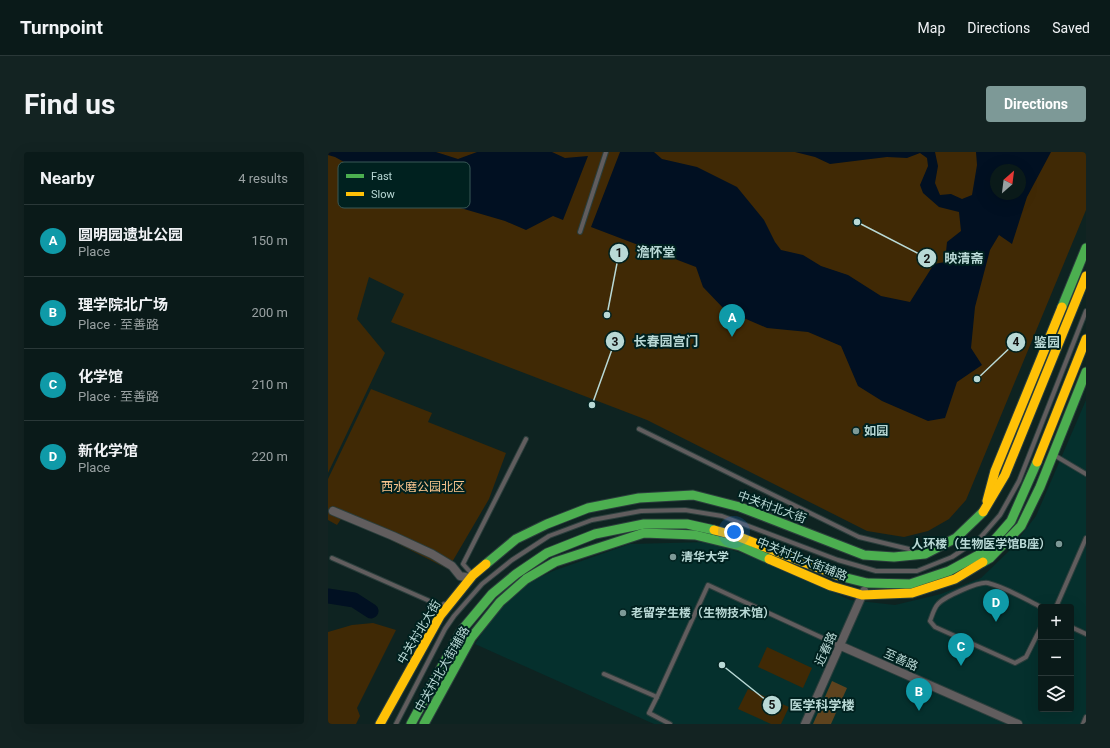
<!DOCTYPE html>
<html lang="en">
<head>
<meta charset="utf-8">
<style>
	:root { --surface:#0a1a19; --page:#132322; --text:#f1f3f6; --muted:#99a1a2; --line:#2a3838; --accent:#7d9997 }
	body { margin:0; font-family:Roboto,"Noto Sans SC",sans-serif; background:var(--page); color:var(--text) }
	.controls { position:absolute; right:12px; bottom:12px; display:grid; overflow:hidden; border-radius:4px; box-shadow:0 4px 16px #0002 }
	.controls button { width:36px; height:36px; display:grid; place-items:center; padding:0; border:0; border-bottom:1px solid var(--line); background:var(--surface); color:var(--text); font:20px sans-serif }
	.compass { position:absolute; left:662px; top:12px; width:36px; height:36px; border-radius:50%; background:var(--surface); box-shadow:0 4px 16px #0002; rotate:28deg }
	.you { position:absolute; left:406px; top:380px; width:14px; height:14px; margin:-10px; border:3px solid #fff; border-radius:50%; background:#1a73e8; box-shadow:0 0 0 6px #1a73e833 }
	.badge { display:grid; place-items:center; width:26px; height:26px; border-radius:50%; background:var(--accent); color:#fff; font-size:13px; font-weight:700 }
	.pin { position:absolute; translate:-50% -33px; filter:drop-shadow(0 1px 2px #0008) }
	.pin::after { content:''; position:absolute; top:21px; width:14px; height:12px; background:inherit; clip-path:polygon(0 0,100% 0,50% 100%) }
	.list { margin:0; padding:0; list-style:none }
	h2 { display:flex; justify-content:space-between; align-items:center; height:52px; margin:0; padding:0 16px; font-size:17px }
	h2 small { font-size:13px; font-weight:400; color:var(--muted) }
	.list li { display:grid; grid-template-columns:26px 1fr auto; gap:12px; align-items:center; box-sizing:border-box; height:72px; padding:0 16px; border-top:1px solid var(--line) }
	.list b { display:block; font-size:15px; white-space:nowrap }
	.list p { margin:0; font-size:13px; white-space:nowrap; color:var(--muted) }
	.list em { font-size:13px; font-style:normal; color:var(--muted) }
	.icon { flex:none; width:22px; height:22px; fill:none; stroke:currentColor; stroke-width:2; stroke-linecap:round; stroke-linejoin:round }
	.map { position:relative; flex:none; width:758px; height:572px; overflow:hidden; border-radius:4px }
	header { display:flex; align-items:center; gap:24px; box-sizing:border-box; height:56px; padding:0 20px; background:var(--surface); border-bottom:1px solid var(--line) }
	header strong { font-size:19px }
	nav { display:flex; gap:22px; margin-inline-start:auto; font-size:14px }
	.intro { display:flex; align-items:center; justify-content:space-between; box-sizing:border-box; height:96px; padding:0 24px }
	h1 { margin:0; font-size:28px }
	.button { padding:10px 18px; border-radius:4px; background:var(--accent); color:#fff; font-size:14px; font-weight:700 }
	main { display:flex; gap:24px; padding:0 24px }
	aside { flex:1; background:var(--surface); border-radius:4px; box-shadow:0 4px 16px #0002 }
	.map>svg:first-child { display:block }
</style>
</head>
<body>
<header>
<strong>Turnpoint</strong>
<nav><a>Map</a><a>Directions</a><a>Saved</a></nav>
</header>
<div class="intro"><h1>Find us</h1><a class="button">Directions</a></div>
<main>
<aside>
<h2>Nearby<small>4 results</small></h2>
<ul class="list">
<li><span class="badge" style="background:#0f9aa8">A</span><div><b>圆明园遗址公园</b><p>Place</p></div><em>150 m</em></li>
<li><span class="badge" style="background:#0f9aa8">B</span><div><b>理学院北广场</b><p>Place · 至善路</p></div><em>200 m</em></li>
<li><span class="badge" style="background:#0f9aa8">C</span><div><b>化学馆</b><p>Place · 至善路</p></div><em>210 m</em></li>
<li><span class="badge" style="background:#0f9aa8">D</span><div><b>新化学馆</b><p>Place</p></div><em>220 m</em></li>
</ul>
</aside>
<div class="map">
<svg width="758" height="572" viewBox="0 0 758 572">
	<rect width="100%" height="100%" fill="#0e2321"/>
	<!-- built -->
	<path fill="#05302d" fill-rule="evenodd" d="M758 248V572H326L147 492 170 456 199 431 225 419 302 392 380 390 440 410 522 448 567 453 613 442 653 426 681 399 708 364ZM713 455H743V557H713Z"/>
	<!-- green -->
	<g fill="#402905" fill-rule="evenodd">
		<path d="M0 0H758V58L638 348 621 367 600 379 576 385 539 379 319 268 63 170 76 142 41 125 29 167 57 201 0 321ZM668 18H692V42H668Z"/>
		<polygon points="43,237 104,261 100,270 178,301 161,347 120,417 15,364 9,373 0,368 0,327"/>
		<polygon points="45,471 68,478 29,556 32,564 28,572 0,572 0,480 24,473"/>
		<polygon points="439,495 484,516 475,536 430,515"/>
		<polygon points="420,537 461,555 453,572 443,572 410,557"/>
	</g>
	<!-- forest -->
	<polygon fill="#5e431e" points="504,529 519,536 503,572 485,572"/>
	<!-- water -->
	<g fill="#011022" fill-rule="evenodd">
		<polygon points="0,0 108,0 130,7 149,0 224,0 237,6 260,4 235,68 225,64 198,78 177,69 61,35 7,5 0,3"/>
		<path d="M292 0H326L334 7 369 15 409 35 436 68 447 90 453 98 475 103 493 114 520 123 553 144 582 150 606 112 617 110 619 90 633 79 631 60 611 55 595 41 592 33 600 14 599 6 592 1 579 6 559 5 502 12 487 5 467 0H607L610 14 607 31 612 43 623 42 634 47 644 43 649 13 648 0H723L699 45 684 92 671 83 662 98 647 155 643 196 654 213 629 230 617 266 600 269 554 249 530 234 513 194 480 180 439 176 397 158 375 135 368 115 263 75ZM668 18H692V42H668Z"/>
	</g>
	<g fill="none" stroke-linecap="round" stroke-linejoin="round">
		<!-- river -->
		<polyline stroke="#011022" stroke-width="15" points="0,444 26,448 43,459"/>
		<defs>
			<g id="lane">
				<polyline points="252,80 278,0"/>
				<polyline points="311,277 531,385 585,398"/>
				<polyline points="726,303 758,322"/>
				<polyline points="4,406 113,454 116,452"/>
				<polyline points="143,421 135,412 198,287"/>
				<polyline points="728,455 758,386"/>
				<path d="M713 475 698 505 687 511 607 475 602 469C604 464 606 456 610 452 616 445 651 429 660 431 677 435 697 447 713 455"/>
				<polyline points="743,475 758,482"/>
				<polyline points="276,522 329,545 380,433 512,494"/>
				<polyline points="329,545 321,561 342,572"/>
				<polyline points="68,572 117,477 126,464 154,432 184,408 221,384 264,368 313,359 357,358 394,364 510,408 548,419 589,419 624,405 651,387 672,363 691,329 758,159"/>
				<polyline points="755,572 758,565"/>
			</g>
			<g id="street">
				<polyline points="5,359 65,384 104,402 124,414 132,424 142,426"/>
				<polyline points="513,494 690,572"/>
				<polyline points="477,572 536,439"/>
			</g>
			<g id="fast">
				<polyline points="734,155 758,96"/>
				<polyline points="655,410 662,406 693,374 712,335 758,220"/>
				<polyline points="158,412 188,387 219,372 260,356 311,346 365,343 412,355 536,403 566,405 597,402 628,386 655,360"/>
				<polyline points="511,424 539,431 582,432 621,419 656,400 683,369 709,310"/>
				<polyline points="83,572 133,479 164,442 188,422 219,401 267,382 316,372 359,372 386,378"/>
				<polyline points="96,572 143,486 172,450 198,427 227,410 316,381 367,383 412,394 441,407"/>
			</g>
			<g id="slow">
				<polyline points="709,310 758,187"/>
				<polyline points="659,349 667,319 734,155"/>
				<polyline points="655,360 677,323 758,124"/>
				<polyline points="386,378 409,384 511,424"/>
				<polyline points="441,407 503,434 534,443 584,441 627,427 655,410"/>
				<polyline points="52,572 112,464 145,423 158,412"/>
			</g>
		</defs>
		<!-- lane casing -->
		<use href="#lane" stroke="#2b3e3c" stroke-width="6"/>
		<!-- street casing -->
		<use href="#street" stroke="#2b3e3c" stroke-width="10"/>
		<!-- fast casing -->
		<use href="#fast" stroke="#2b3e3c" stroke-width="11"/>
		<!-- slow casing -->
		<use href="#slow" stroke="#2b3e3c" stroke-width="11"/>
		<!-- lane -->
		<use href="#lane" stroke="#615d5e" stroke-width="4"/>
		<!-- street -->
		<use href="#street" stroke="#615d5e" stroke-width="8"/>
		<!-- fast -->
		<use href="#fast" stroke="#4caf50" stroke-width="9"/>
		<!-- slow -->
		<use href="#slow" stroke="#ffc107" stroke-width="9"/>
	</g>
	<!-- markers -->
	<g fill="#7d9997" stroke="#00211f" stroke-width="1.5">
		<circle cx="528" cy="279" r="4"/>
		<circle cx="731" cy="392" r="4"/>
		<circle cx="345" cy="405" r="4"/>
		<circle cx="295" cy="461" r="4"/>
	</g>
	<g text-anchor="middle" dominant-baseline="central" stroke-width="4" stroke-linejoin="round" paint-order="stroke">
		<!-- poi labels -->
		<g font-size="12" font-weight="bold" fill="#b9d9d6" stroke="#00211f" text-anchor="start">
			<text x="536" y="279">如园</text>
			<text x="723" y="392" text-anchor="end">人环楼（生物医学馆B座）</text>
			<text x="353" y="405">清华大学</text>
			<text x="303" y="461">老留学生楼（生物技术馆）</text>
		</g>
		<!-- park labels -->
		<g font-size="12" fill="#f9c58e" stroke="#00211f">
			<text x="95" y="335">西水磨公园北区</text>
		</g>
		<!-- street labels -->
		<g font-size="12" fill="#b9d9d6" stroke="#00211f">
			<text transform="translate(444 355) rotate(20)">中关村北大街</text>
			<text transform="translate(474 407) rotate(22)">中关村北大街辅路</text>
			<text transform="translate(91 480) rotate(-59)">中关村北大街</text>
			<text transform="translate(498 497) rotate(-66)">近春路</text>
			<text transform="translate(573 508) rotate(24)">至善路</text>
			<text transform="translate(114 517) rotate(-60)">中关村北大街辅路</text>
		</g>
	</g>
	<!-- legend -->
	<rect x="10" y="10" width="132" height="46" rx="6" fill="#00211f" stroke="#385856" stroke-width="1"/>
	<rect x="18" y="22" width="18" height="4" fill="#4caf50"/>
	<rect x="18" y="40" width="18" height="4" fill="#ffc107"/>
	<g font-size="11" fill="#b9d9d6">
		<text x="43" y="28">Fast</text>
		<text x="43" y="46">Slow</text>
	</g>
	<!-- callouts -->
	<path fill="none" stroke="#b9d9d6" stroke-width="1.5" d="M279 163L291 101M529 70L599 106M264 253L287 189M649 227L688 190M394 513L444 553"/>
	<g fill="#b9d9d6" stroke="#00211f" stroke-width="1.5">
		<circle cx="279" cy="163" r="4"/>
		<circle cx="529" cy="70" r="4"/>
		<circle cx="264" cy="253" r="4"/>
		<circle cx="649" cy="227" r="4"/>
		<circle cx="394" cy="513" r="4"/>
		<circle cx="291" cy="101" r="10"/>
		<circle cx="599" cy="106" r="10"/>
		<circle cx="287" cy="189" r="10"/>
		<circle cx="688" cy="190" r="10"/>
		<circle cx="444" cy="553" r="10"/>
	</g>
	<g font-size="12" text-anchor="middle" font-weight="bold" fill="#111">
		<text x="291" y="105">1</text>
		<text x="599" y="111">2</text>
		<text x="287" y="194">3</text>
		<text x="688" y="194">4</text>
		<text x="444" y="557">5</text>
	</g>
	<g font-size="13" text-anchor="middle" font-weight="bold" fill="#b9d9d6" stroke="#00211f" stroke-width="4" stroke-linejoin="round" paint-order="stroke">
		<text x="328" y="105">澹怀堂</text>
		<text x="636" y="111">映清斋</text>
		<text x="338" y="194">长春园宫门</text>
		<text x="719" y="195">鉴园</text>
		<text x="494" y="558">医学科学楼</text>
	</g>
</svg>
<div class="controls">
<button>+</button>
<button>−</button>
<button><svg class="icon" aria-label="layers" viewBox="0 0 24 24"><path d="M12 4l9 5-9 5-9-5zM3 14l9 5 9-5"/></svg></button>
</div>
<svg class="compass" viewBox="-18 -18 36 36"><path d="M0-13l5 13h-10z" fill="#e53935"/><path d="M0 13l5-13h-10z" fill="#99a1a2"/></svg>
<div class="you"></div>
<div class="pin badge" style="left:404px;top:185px;background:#0f9aa8">A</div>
<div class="pin badge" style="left:591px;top:559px;background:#0f9aa8">B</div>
<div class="pin badge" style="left:633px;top:514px;background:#0f9aa8">C</div>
<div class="pin badge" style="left:668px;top:470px;background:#0f9aa8">D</div>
</div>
</main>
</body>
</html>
